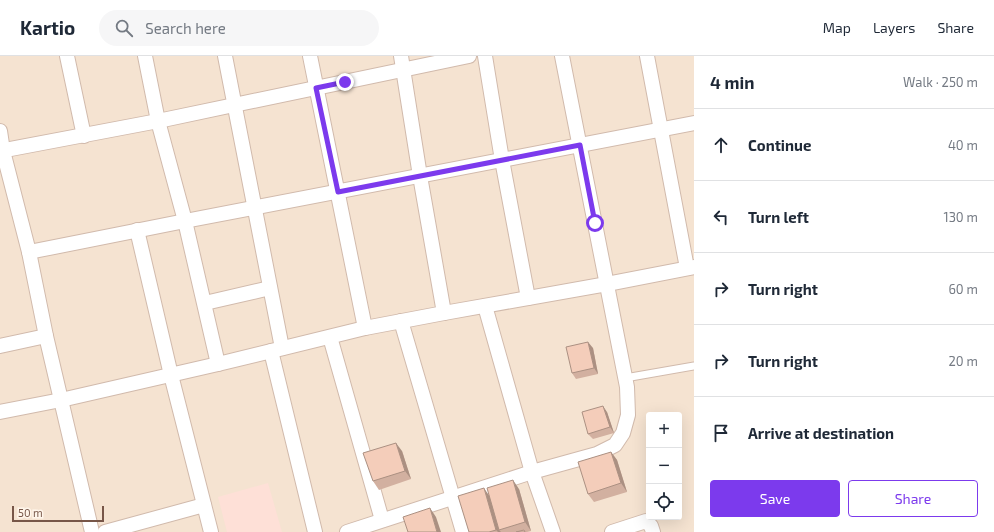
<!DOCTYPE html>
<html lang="en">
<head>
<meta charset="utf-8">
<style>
	:root { --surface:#fff; --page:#f6f6f7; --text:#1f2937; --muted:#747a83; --line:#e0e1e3; --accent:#7c3aed }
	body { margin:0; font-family:"Exo 2",sans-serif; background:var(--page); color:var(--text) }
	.controls { position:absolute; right:12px; bottom:12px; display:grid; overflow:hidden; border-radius:4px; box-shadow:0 4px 16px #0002 }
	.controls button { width:36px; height:36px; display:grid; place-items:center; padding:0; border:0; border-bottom:1px solid var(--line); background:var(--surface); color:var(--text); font:20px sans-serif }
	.scale { position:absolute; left:12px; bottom:10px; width:92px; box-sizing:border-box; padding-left:4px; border:2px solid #775648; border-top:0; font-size:11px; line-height:14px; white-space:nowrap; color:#775648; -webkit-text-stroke:3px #fff6eb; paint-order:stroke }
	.stop { position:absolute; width:12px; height:12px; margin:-9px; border:3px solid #7c3aed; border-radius:50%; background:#fff }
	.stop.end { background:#7c3aed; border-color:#fff; box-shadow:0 1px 4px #0008 }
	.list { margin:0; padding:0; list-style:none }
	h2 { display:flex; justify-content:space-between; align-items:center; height:52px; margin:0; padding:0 16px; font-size:17px }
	h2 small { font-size:13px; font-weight:400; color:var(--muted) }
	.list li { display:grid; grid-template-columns:26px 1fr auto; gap:12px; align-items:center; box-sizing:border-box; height:72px; padding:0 16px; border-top:1px solid var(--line) }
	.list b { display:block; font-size:15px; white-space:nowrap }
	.list em { font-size:13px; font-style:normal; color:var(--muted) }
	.actions { display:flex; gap:8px; padding:12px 16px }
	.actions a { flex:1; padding:9px 0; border:1px solid var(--accent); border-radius:4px; text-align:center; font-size:14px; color:var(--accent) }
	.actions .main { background:var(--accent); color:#fff }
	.icon { flex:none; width:22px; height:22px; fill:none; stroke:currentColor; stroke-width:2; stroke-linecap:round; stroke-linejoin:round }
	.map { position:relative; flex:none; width:694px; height:476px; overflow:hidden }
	header { display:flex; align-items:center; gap:24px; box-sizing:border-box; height:56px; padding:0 20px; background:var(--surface); border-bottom:1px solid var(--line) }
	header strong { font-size:19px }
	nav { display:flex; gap:22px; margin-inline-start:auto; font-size:14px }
	.search { width:280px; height:36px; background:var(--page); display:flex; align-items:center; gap:10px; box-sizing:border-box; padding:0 14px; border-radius:22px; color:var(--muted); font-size:15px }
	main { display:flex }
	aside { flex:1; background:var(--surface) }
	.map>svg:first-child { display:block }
</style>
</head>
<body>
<header>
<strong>Kartio</strong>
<div class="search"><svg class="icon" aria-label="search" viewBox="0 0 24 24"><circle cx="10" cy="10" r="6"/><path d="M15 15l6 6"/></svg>Search here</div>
<nav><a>Map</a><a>Layers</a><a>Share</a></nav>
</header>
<main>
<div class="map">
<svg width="694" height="476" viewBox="0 0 694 476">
	<rect width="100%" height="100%" fill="#fdf2e4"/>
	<!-- residential -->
	<path fill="#f5e3d1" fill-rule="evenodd" d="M0 0H694V476H0ZM649 359H679V461H649Z"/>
	<!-- commercial -->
	<polygon fill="#fee0d7" points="268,427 282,476 227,476 218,441"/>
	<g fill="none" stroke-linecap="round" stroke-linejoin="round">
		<defs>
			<polyline id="service" points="625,322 694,310"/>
			<g id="minor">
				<polyline points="67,0 84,80"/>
				<polyline points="145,0 158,65 185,165 218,308"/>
				<polyline points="225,0 282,292"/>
				<polyline points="310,0 365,272"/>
				<polyline points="401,0 420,120 444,257"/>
				<polyline points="485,0 502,104 528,242"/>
				<polyline points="647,0 687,212"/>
				<polyline points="0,75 3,95 29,196 46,280 92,476"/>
				<polyline points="0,95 158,65 234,49 469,0"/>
				<polyline points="137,174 171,319 211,476"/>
				<polyline points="29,196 185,165 694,67"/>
				<polyline points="205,247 270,232"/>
				<polyline points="485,250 532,416 553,476"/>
				<polyline points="401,265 463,476"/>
				<polyline points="330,281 382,464"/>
				<polyline points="0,290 46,280"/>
				<polyline points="271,295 315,476"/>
				<polyline points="0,356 61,344 218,308 365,272 444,257 607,228 694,211"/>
				<polyline points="105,476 204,449"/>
				<polyline points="347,476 532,416 597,398 615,389 623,377 628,359 627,331 562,0"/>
				<polyline points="612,476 646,465 651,470 653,476"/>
			</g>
		</defs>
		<!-- service casing -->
		<use href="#service" stroke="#d1baac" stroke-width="9"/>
		<!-- minor casing -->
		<use href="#minor" stroke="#d1baac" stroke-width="16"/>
		<!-- service -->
		<use href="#service" stroke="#fff" stroke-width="7"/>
		<!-- minor -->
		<use href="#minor" stroke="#fff" stroke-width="14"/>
	</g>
	<!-- wall -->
	<g fill="#d2b0a0">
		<polygon points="593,292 598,318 576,323 572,317"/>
		<polygon points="607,356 614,377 593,383 588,378"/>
		<polygon points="402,395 411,423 379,434 373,425"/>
		<polygon points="611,396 617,404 627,436 594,446 588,438"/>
		<polygon points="519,433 531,475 527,476 469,476 489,439"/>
	</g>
	<!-- shaded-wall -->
	<g fill="#ab9082">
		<polygon points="588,286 593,292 598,318 594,312"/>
		<polygon points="603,350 607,356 614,377 610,371"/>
		<polygon points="396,387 402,395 411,423 405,415"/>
		<polygon points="611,396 617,404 627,436 621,427"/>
		<polygon points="513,424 519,433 531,475 525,466"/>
		<polygon points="484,432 490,441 499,474 501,476 498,476 496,474"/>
		<polygon points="430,452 436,461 441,476 437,476"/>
	</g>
	<!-- building -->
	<g fill="#f4cdba" stroke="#ab9082">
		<polygon points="588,286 594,312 572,317 566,291"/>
		<polygon points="603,350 610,371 588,378 582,356"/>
		<polygon points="396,387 405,415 373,425 363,397"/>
		<polygon points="611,396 621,427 588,438 578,406"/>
		<polygon points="513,424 525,466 499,474 487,432"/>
		<polygon points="484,432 496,474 489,476 469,476 458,440"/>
		<polygon points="430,452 437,476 408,476 403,461"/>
		<polygon points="524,474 525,476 516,476"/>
	</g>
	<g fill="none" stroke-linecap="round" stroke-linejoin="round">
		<!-- route -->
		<polyline stroke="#7c3aed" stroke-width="5" points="345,26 316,32 338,136 580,89 595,167"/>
	</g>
</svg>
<div class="controls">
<button>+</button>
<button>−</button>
<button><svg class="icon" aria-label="locate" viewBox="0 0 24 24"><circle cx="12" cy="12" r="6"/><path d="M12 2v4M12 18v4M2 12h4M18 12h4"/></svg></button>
</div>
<div class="scale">50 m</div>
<div class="stop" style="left:595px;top:167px"></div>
<div class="stop end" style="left:345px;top:26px"></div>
</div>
<aside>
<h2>4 min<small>Walk · 250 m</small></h2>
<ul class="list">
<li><svg class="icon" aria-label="ahead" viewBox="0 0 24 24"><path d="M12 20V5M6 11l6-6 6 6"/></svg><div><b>Continue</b></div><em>40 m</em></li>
<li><svg class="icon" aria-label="left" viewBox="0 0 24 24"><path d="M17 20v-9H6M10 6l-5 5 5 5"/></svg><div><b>Turn left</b></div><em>130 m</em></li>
<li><svg class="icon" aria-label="right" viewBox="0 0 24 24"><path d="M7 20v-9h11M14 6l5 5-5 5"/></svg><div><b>Turn right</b></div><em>60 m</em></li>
<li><svg class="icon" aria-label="right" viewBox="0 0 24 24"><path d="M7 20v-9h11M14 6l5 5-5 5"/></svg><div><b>Turn right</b></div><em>20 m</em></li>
<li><svg class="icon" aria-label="arrive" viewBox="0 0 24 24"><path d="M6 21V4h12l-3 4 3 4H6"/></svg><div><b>Arrive at destination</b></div></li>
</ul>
<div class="actions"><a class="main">Save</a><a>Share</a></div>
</aside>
</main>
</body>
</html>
